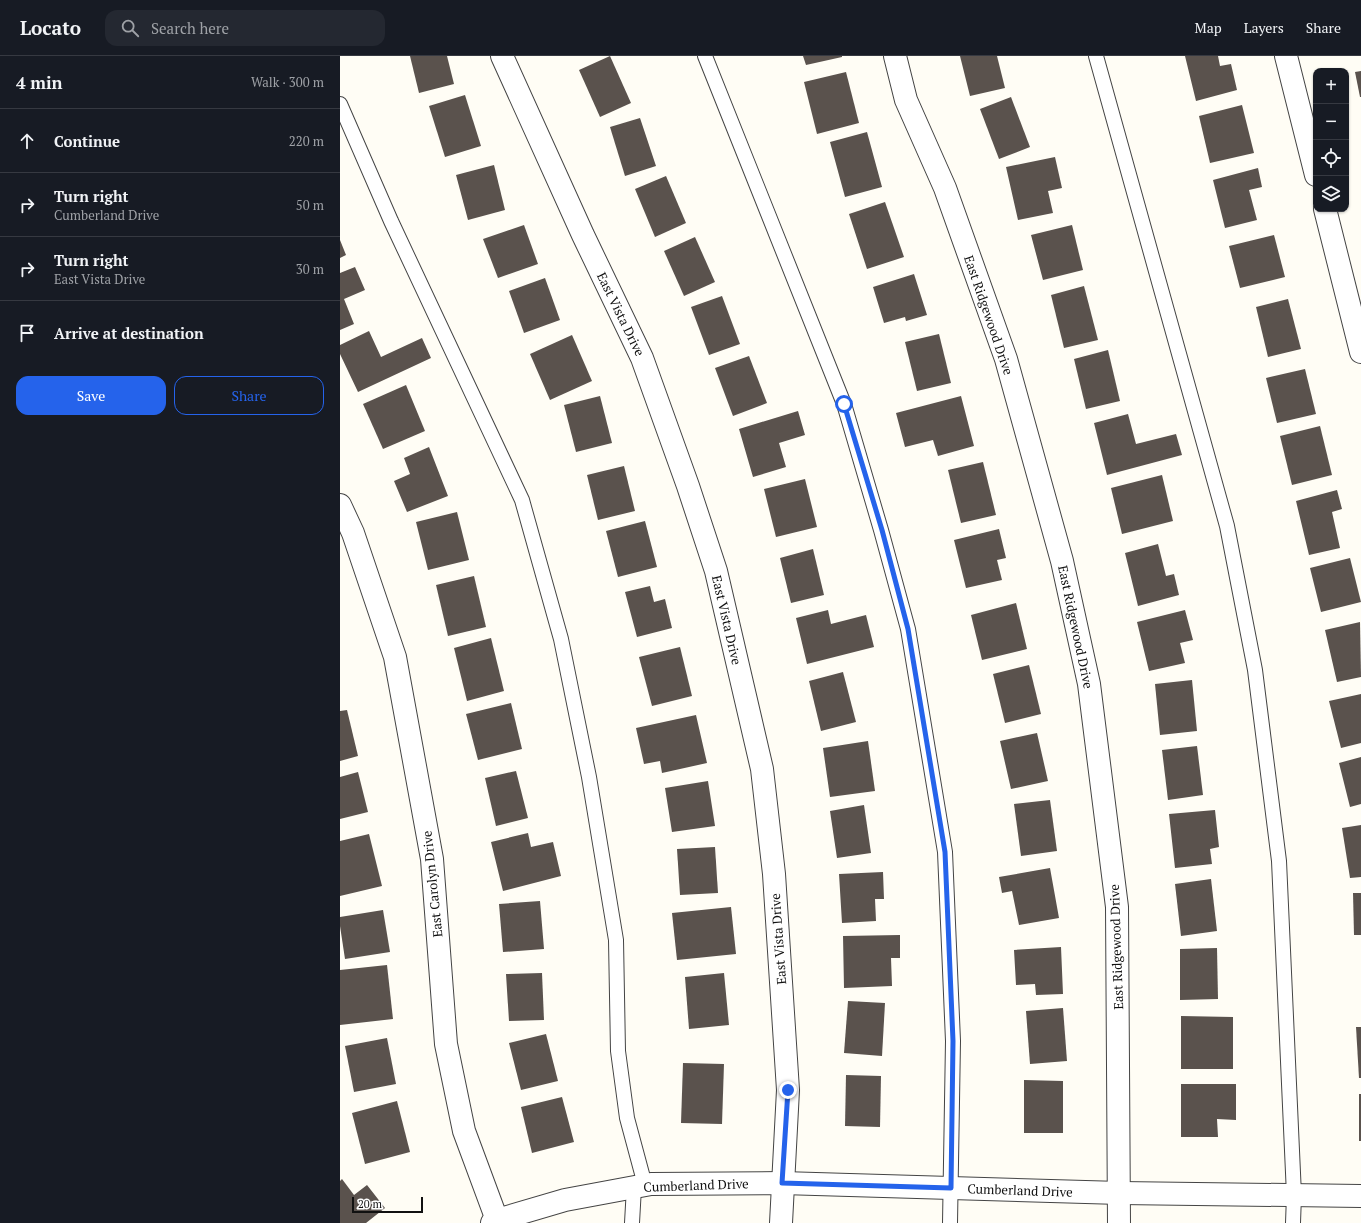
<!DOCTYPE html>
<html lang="en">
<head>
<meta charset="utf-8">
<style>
	:root { --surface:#171b24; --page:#242831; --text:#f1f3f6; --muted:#9ea1a6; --line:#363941; --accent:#2563eb }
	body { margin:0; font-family:"PT Serif",serif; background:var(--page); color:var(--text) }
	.controls { position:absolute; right:12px; top:12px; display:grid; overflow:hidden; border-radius:8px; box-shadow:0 1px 3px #0004 }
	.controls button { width:36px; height:36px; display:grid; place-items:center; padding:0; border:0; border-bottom:1px solid var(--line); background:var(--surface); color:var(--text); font:20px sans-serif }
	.scale { position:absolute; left:12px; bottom:10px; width:71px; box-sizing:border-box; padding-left:4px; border:2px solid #111; border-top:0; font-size:11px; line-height:14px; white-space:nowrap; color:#111; -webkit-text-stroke:3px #fff; paint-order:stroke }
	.stop { position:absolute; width:12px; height:12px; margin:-9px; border:3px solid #2563eb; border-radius:50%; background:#fff }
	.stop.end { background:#2563eb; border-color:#fff; box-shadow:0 1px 4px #0008 }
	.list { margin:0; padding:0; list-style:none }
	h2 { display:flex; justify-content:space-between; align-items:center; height:52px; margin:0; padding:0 16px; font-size:17px }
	h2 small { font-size:13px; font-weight:400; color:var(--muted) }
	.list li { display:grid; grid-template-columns:26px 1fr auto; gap:12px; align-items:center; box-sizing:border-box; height:64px; padding:0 16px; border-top:1px solid var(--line) }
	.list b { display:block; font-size:15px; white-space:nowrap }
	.list p { margin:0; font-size:13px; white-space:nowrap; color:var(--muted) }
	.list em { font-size:13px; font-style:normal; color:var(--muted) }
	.actions { display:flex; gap:8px; padding:12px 16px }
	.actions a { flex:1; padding:9px 0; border:1px solid var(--accent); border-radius:12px; text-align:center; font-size:14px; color:var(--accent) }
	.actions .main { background:var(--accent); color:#fff }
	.icon { flex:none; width:22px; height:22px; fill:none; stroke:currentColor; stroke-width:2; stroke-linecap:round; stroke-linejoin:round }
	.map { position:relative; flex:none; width:1021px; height:1167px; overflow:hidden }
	header { display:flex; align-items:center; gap:24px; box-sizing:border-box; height:56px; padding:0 20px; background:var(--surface); border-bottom:1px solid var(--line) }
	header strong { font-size:19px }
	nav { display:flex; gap:22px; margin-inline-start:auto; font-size:14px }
	.search { width:280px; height:36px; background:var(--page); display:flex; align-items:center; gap:10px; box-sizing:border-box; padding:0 14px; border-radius:12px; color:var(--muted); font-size:15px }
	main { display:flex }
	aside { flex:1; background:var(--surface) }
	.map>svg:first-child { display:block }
</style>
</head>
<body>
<header>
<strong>Locato</strong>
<div class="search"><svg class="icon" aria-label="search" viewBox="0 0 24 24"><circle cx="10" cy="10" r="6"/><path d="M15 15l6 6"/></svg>Search here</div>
<nav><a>Map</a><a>Layers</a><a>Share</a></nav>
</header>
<main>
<aside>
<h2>4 min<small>Walk · 300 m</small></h2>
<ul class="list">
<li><svg class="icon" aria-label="ahead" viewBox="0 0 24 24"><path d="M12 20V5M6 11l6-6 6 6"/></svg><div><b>Continue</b></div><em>220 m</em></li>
<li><svg class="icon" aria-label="right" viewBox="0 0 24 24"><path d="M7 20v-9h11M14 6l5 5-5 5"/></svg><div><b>Turn right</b><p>Cumberland Drive</p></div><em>50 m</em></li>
<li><svg class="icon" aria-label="right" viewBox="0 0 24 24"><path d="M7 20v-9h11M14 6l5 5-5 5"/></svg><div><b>Turn right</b><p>East Vista Drive</p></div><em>30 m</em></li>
<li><svg class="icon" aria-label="arrive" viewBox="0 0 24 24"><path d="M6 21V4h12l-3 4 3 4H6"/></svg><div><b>Arrive at destination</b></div></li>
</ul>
<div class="actions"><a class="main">Save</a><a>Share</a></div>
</aside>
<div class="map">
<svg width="1021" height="1167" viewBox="0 0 1021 1167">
	<rect width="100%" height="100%" fill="#fffdf5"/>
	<!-- building -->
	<g fill="#5a524d">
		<polygon points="70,0 107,0 114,28 79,37"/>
		<polygon points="270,0 291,47 260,61 239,14"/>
		<polygon points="463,0 502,0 502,1 466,9"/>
		<polygon points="620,0 657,0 665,32 630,40"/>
		<polygon points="845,0 878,0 880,10 891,8 897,34 856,45"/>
		<polygon points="1021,15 1021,41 1020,41 1015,16"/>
		<polygon points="506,16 519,67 477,78 464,26"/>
		<polygon points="125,39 141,90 105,101 89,50"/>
		<polygon points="671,41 690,91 659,103 640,53"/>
		<polygon points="902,49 914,97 870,107 859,60"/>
		<polygon points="300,62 316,110 285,120 270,71"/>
		<polygon points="527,76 542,131 505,141 490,86"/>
		<polygon points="715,101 722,132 708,135 713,157 678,164 666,111"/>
		<polygon points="154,109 165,154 128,164 116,119"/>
		<polygon points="918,112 922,131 909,134 917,164 885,172 873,124"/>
		<polygon points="326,120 346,167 315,181 295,133"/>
		<polygon points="545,146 564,201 527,213 509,158"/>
		<polygon points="184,169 198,208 158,222 143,183"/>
		<polygon points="732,169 743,214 703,224 691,179"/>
		<polygon points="934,179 945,221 900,232 889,190"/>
		<polygon points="355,181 375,226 344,240 324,195"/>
		<polygon points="0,184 6,199 0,202"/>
		<polygon points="15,211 25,234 4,243 14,268 0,274 0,217"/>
		<polygon points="574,218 587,259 566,265 565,261 544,267 533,231"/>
		<polygon points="205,222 220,264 184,277 169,235"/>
		<polygon points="744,230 758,284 724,292 711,239"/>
		<polygon points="382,240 400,288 369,299 351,251"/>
		<polygon points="948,243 961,293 928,301 916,251"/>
		<polygon points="29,275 41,301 82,282 91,302 18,336 0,298 0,289"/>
		<polygon points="599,278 611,327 577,335 565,286"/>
		<polygon points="232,279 252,325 210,344 190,298"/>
		<polygon points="768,294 780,345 746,353 734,303"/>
		<polygon points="409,300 427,347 393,360 375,312"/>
		<polygon points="965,313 976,358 937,367 926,322"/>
		<polygon points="66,329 85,375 43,393 23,348"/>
		<polygon points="260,340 272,387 236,396 224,349"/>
		<polygon points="621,340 634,390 598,400 593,384 565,391 556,357"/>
		<polygon points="458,355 465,379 439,387 446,411 413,421 399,373"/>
		<polygon points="788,358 796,388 836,378 842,399 767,419 754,367"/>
		<polygon points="980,370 992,419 952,429 940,380"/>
		<polygon points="89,391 108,440 67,456 54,425 70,418 64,402"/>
		<polygon points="643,406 656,459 621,467 608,414"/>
		<polygon points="284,410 295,455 258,464 247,419"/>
		<polygon points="822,419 833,465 782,478 771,432"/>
		<polygon points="465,423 477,471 436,481 424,433"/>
		<polygon points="997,434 1002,453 992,456 1000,492 969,499 956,445"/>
		<polygon points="117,456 129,504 88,514 76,466"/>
		<polygon points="305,465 317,511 278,521 266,475"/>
		<polygon points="659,473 666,502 657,504 662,524 626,532 614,484"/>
		<polygon points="818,488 826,520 834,518 839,539 798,550 785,497"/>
		<polygon points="473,493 484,539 451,547 440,502"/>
		<polygon points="1010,502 1021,546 981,556 970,512"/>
		<polygon points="134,520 146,571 108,580 96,529"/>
		<polygon points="310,530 314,546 325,543 332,572 297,581 285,536"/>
		<polygon points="676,547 687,593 642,604 631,559"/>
		<polygon points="488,554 491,568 526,559 534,591 467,608 456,562"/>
		<polygon points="845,554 853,584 840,587 845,607 809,615 797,566"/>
		<polygon points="1020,566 1021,621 997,626 985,574"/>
		<polygon points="151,582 164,635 127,645 114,592"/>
		<polygon points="340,591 352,640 312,650 299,601"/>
		<polygon points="689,609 701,658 665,667 653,618"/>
		<polygon points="503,616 516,666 481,675 469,625"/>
		<polygon points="852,624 857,675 820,679 815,628"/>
		<polygon points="1021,638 1021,687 1001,692 989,645"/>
		<polygon points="171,647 182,693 138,704 126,658"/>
		<polygon points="7,654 18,700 0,705 0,655"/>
		<polygon points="356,659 367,707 322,717 320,705 304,708 296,672"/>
		<polygon points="697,677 708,725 671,733 660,685"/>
		<polygon points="528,685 535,735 490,741 483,692"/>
		<polygon points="857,690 863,739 828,744 822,694"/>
		<polygon points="1021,701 1021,748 1010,751 999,707"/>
		<polygon points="176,715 188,762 156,770 145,722"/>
		<polygon points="18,716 28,756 0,763 0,721"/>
		<polygon points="368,725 375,770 332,776 325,732"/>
		<polygon points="710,744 717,795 681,800 674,748"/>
		<polygon points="524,749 531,797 497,802 490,755"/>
		<polygon points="875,754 879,791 870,793 872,808 835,812 829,758"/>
		<polygon points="1021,769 1021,821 1010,822 1002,772"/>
		<polygon points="188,777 191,791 213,786 221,820 163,835 151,786"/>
		<polygon points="29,778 42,830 0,840 0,785"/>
		<polygon points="375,791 378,837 340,839 337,793"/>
		<polygon points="710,812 719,862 679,869 672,835 662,837 659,821"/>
		<polygon points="543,816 544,843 535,843 536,865 502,867 499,818"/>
		<polygon points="871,823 877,875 841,880 835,828"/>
		<polygon points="1013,837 1021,837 1021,879 1014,879"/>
		<polygon points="200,845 204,893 163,896 159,848"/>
		<polygon points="391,851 396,898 337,904 332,857"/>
		<polygon points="43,854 50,896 5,903 0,870 0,861"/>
		<polygon points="560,879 560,902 551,902 552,930 504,932 503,880"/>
		<polygon points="721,891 723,938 696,939 695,928 676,929 674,894"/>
		<polygon points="877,892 878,943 840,944 840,893"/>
		<polygon points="47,909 53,963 0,969 0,914"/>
		<polygon points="202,917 204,964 169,965 166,918"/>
		<polygon points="384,917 389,969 349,973 345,921"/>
		<polygon points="508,945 545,947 542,1000 504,997"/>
		<polygon points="723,952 727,1005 690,1008 686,955"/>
		<polygon points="841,960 893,961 893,1013 841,1013"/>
		<polygon points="1016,971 1021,971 1021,1022 1019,1022"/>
		<polygon points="206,978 218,1025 181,1034 169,987"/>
		<polygon points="47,982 56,1028 14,1036 5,990"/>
		<polygon points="343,1007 384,1008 382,1068 341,1067"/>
		<polygon points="506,1019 541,1020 540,1071 505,1070"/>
		<polygon points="684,1024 723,1025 723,1077 684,1077"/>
		<polygon points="841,1028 896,1028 896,1064 877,1063 878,1081 841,1081"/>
		<rect x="1019" y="1038" width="2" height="47"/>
		<polygon points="222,1041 234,1086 192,1097 181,1051"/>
		<polygon points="57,1045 70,1096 25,1108 12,1057"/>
		<polygon points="2,1123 14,1139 27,1129 45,1152 26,1167 0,1167 0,1125"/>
	</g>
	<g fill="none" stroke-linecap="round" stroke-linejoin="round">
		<defs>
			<g id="service">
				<polyline points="365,0 504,348 541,474 568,573 605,796 613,985 610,1167"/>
				<polyline points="756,0 887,470 915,614 939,805 954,1139 953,1167"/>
				<polyline points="0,48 51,165 182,444 221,583 249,721 276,884 278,995 287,1062 305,1129"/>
				<polyline points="292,1167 294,1131"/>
			</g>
			<g id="minor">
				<polyline points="162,0 243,179 302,302 348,430 376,515 422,713 434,818 448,1034 441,1167"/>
				<polyline points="555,0 566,44 605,132 666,303 722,505 749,628 777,851 779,1167"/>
				<polyline points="946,0 976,119"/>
				<polyline points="985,153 1021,296"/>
				<polyline points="0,449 13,477 55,601 92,803 106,988 124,1075 157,1164"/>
			</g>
			<polyline id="tertiary" points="152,1167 157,1164 225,1144 311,1128 442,1127 780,1137 1021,1140"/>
		</defs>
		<!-- service casing -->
		<use href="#service" stroke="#444" stroke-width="16"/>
		<!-- minor casing -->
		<use href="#minor" stroke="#444" stroke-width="24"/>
		<!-- tertiary casing -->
		<use href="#tertiary" stroke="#444" stroke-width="24"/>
		<!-- service -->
		<use href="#service" stroke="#fff" stroke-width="14"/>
		<!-- minor -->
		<use href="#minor" stroke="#fff" stroke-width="22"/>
		<!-- tertiary -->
		<use href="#tertiary" stroke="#fff" stroke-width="22"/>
	</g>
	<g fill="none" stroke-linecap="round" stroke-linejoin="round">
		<!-- route -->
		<polyline stroke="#2563eb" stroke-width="5" points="448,1034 442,1127 611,1132 613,985 605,796 568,573 542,474 504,348"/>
	</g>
	<g text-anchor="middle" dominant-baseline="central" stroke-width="4" stroke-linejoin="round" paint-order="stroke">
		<!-- street labels -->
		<g font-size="13" fill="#111" stroke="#fff">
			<text transform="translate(281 258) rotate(64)">East Vista Drive</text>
			<text transform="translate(649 259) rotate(71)">East Ridgewood Drive</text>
			<text transform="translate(387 564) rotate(77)">East Vista Drive</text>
			<text transform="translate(736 571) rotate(78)">East Ridgewood Drive</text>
			<text transform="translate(92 828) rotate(-96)">East Carolyn Drive</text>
			<text transform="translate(438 883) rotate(-94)">East Vista Drive</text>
			<text transform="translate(776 891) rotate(-92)">East Ridgewood Drive</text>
			<text transform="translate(356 1129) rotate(-2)">Cumberland Drive</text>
			<text transform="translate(680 1134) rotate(2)">Cumberland Drive</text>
		</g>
	</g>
</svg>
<div class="controls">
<button>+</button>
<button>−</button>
<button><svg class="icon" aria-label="locate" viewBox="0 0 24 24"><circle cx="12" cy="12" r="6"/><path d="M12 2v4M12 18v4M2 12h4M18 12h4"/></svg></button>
<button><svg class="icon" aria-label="layers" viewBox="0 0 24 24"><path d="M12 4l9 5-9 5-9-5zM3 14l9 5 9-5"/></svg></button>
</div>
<div class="scale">20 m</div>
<div class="stop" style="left:504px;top:348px"></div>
<div class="stop end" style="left:448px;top:1034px"></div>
</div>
</main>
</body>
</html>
